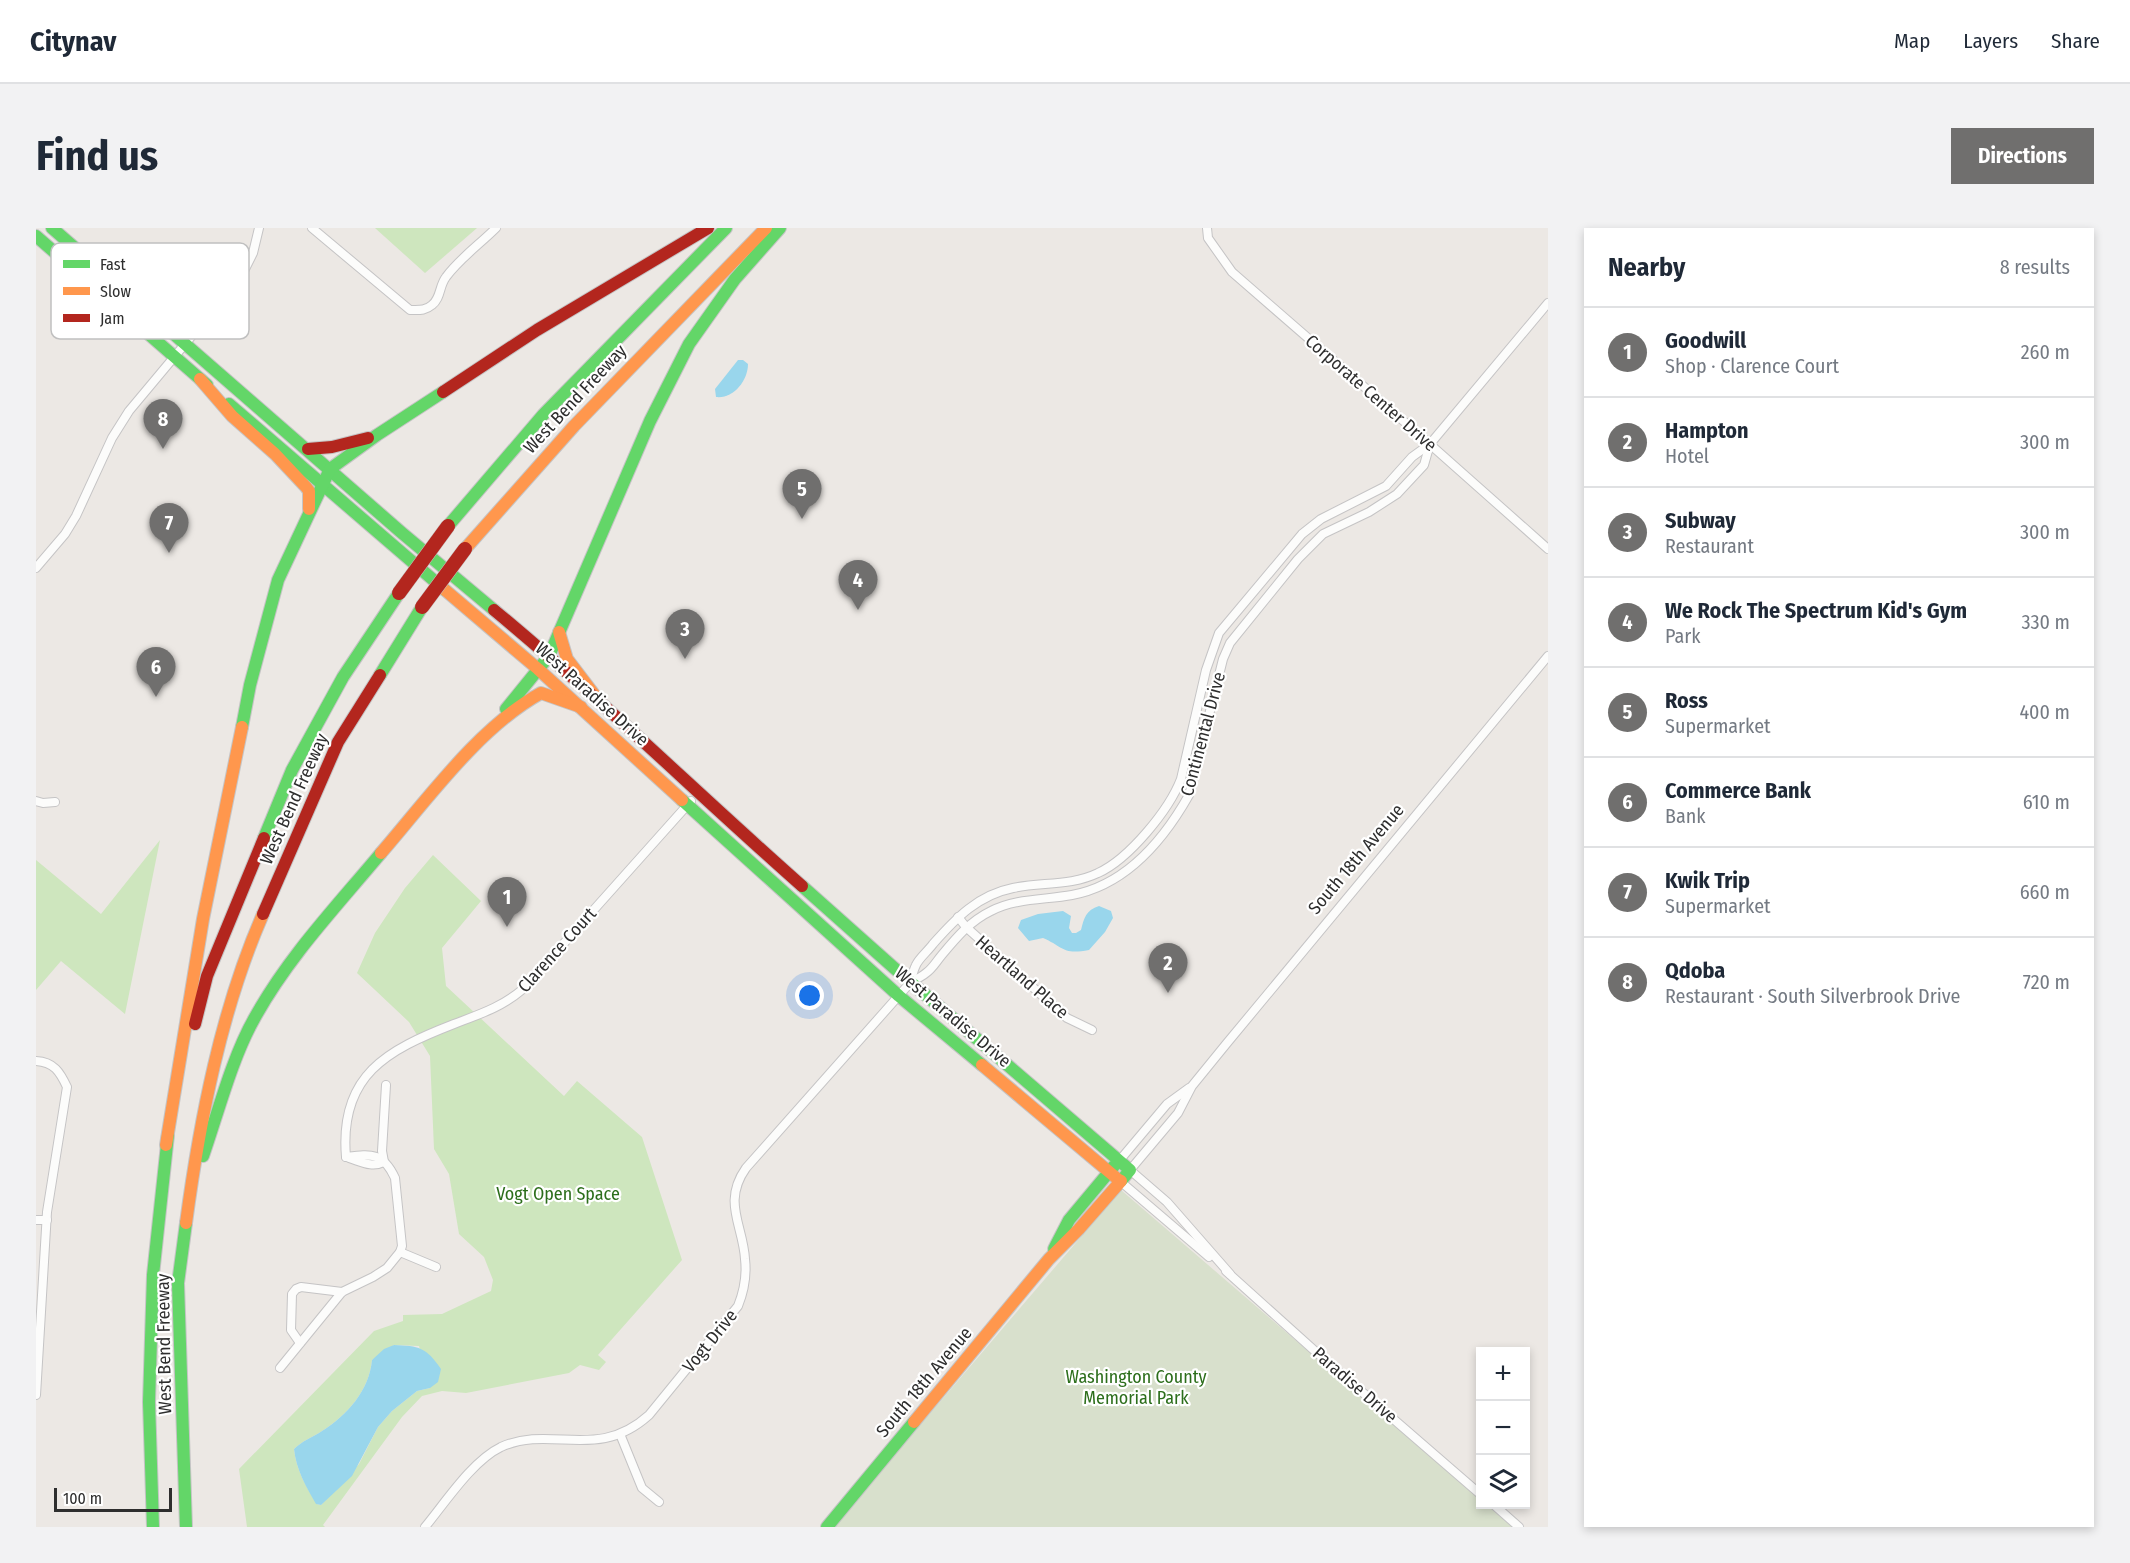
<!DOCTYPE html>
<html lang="en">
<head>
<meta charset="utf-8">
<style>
	:root { --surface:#fff; --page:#f2f2f3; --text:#1f2937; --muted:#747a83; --line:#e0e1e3; --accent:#706f6e }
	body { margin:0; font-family:"Fira Sans Condensed",sans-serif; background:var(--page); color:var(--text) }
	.controls { position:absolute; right:18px; bottom:18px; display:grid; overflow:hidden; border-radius:0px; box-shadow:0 3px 9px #0003 }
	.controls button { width:54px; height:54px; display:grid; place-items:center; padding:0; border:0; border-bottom:2px solid var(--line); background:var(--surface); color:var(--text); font:30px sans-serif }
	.scale { position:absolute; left:18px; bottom:15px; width:118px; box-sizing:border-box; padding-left:6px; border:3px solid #2e2e2e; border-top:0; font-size:16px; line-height:21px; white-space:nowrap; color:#2e2e2e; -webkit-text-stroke:4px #fff; paint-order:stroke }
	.you { position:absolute; left:774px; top:768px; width:21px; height:21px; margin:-15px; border:4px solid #fff; border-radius:50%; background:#1a73e8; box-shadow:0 0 0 9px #1a73e833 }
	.badge { display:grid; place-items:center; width:39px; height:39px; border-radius:50%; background:var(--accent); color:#fff; font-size:20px; font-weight:700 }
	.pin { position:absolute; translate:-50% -50px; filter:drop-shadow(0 2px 3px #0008) }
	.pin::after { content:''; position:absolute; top:32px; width:21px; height:18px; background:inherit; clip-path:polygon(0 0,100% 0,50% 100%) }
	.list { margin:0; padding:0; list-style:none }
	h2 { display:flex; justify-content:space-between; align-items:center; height:78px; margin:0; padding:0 24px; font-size:26px }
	h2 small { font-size:20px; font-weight:400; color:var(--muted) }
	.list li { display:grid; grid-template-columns:39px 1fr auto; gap:18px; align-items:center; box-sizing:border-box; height:90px; padding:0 24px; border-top:2px solid var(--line) }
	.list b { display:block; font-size:22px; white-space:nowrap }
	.list p { margin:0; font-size:20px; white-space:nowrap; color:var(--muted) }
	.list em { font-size:20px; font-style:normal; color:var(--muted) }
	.icon { flex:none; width:33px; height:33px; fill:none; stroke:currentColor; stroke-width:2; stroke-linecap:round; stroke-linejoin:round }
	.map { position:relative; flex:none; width:1512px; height:1299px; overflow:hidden; border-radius:0px }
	header { display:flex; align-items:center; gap:36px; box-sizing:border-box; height:84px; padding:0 30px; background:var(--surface); border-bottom:2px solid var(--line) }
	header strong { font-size:28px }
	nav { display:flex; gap:33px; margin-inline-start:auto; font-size:21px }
	.intro { display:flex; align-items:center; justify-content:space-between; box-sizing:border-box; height:144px; padding:0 36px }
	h1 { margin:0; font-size:42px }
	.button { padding:15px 27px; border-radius:0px; background:var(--accent); color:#fff; font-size:21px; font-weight:700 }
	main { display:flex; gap:36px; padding:0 36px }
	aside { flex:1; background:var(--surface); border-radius:0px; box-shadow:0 3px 9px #0003 }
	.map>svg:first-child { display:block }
</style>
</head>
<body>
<header>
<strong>Citynav</strong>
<nav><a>Map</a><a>Layers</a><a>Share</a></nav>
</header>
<div class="intro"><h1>Find us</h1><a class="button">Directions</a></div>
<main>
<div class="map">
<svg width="1512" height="1299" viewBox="0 0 1512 1299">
	<rect width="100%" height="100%" fill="#ece8e4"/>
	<!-- green -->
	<g fill="#cee6be" fill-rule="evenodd">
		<polygon points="339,0 441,0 389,45"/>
		<polygon points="124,612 89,786 25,733 0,762 0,632 65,686"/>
		<path d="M397 627 445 673 406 720 410 758 528 868 541 853 606 909 646 1032 562 1127 570 1134 563 1142 544 1137 533 1145 430 1165 406 1163 386 1168 366 1189 287 1297 289 1299H211L203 1241 338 1103 367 1093V1087L406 1086 455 1063 457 1052 448 1029 423 1006 413 946 398 921 394 828 373 794 321 745 339 705 369 660ZM358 1117 383 1118 394 1160 381 1163 356 1183 342 1199 323 1236 285 1277 281 1276C270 1259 260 1241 258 1221 266 1213 277 1209 286 1203 311 1187 333 1163 336 1132Z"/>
	</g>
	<!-- cemetery -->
	<polygon fill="#d8e0cc" points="1085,962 1444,1271 1444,1276 1451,1277 1477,1299 797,1299"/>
	<!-- water -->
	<g fill="#99d6ec">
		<path d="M702 132H707L712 136C712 153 697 171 680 169L679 161Z"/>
		<path d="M1063 678 1075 683 1077 690 1069 704 1053 722C1026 727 1028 719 1007 710L993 713 982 700 985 692 1002 686 1027 683 1035 688 1033 700 1036 705H1040L1045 702C1048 690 1050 682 1063 678Z"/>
		<path d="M358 1117C383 1118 390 1119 405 1141L402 1154 394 1160 381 1163 356 1183 342 1199 316 1248 285 1277 280 1276C270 1259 260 1241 258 1221 266 1213 277 1209 286 1203 311 1187 333 1163 336 1132L348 1121Z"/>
	</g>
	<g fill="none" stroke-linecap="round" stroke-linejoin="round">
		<defs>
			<g id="street">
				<path d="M276 0 374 82C383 82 389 83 396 77 405 70 403 58 410 49 423 31 444 16 460 0"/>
				<polyline points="1171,0 1172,10 1196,44 1379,203 1512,321"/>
				<polyline points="0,340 29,306 40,288 76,210 93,183 205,49 217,25 223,0"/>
				<polyline points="0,573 7,575 19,574"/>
				<polyline points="922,689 930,699 1031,790 1056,802"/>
				<path d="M874 755C876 749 877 743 880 737 883 730 892 723 897 716 920 690 942 667 977 660 1006 654 1035 658 1062 645 1093 631 1133 582 1145 551L1170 442 1183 405 1266 306 1285 291 1350 258 1376 229 1394 216 1512 75"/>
				<path d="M0 833C18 834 24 844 31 859L11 984 0 1167"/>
				<path d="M310 929C303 847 351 822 418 796 444 786 466 779 487 761L655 573"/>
				<path d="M313 930C326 934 336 940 348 934"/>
				<polyline points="1083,933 1131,876 1153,860"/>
				<polyline points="348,934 346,923 350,857"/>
				<polyline points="1084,953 1173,1029"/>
				<polyline points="0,992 11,992"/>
				<polyline points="364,1024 400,1039"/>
				<polyline points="1190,1043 1280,1124 1444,1266"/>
				<polyline points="1194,1046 1131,974 1094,942 1142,885 1156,858 1191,815 1512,428"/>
				<polyline points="264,1115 255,1102 256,1066 260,1061 265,1059 306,1064"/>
				<path d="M244 1140 306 1064 337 1049 351 1040 364 1024 366 1018 359 950C347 924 335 926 310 929"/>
				<polyline points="584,1206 606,1260 623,1274"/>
				<polyline points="1457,1276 1483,1299"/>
				<path d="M389 1299C409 1275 436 1233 465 1219 516 1196 561 1234 613 1187L702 1078C708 1063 711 1048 709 1031 707 997 686 974 710 940L874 755C879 752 885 749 890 745 896 741 900 734 905 728 920 710 934 693 955 683 980 670 1009 672 1036 667 1090 657 1127 613 1153 567L1187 431 1194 415 1262 331 1287 306 1333 284 1361 266 1388 237 1394 216"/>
			</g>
			<g id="fast">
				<polyline points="16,0 366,305 458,382"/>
				<polyline points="0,8 171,157"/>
				<polyline points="193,176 409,362"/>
				<polyline points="412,298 507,187 690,0"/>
				<polyline points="344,447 386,379"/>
				<polyline points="470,481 513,428 614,193 653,116 699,51 744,0"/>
				<polyline points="206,499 214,457 242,352 294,241 341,207 407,164"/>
				<polyline points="646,572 863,768 946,837"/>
				<polyline points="228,610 256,542 307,449 363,365"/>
				<polyline points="766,658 857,739 1094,942 1085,953"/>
				<path d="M167 928C182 885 196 830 218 791 252 729 300 679 345 625"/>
				<polyline points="1018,1021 1033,992 1078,938"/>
				<polyline points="117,1299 113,1174 117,1047 132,907"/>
				<polyline points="150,1299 142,1055 150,995"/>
				<polyline points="791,1299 878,1194"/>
			</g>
			<g id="slow">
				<polyline points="164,151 196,188 239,226 270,259 273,263 273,281"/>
				<polyline points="429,321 538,198 730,0"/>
				<polyline points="409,362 502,441 646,572"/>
				<polyline points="523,404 531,431 566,477"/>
				<path d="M345 625C391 572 443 499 505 465L545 479"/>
				<polyline points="946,837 1084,953"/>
				<polyline points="130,917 167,691 206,499"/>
				<path d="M150 995C164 891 185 782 227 686"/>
				<polyline points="878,1194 1013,1031 1043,1001 1085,953"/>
			</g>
			<g id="jam">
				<polyline points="407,164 501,102 672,0"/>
				<polyline points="272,221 296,219 332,210"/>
				<path d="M458 382C564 470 663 567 766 658"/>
				<polyline points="227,686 302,514 344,447"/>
				<polyline points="159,796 171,748 228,610"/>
			</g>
		</defs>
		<!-- street casing -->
		<use href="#street" stroke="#c5c4c5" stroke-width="10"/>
		<!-- fast casing -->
		<use href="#fast" stroke="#c5c4c5" stroke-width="14"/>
		<!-- slow casing -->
		<use href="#slow" stroke="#c5c4c5" stroke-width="14"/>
		<!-- jam casing -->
		<use href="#jam" stroke="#c5c4c5" stroke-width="14"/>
		<!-- street -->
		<use href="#street" stroke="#fcfcfb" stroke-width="8"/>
		<!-- fast -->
		<use href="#fast" stroke="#63d668" stroke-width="12"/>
		<!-- slow -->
		<use href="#slow" stroke="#ff974d" stroke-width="12"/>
		<!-- jam -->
		<use href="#jam" stroke="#b3261e" stroke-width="12"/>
		<defs>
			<g id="jam-bridge">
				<polyline points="363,365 412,298"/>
				<polyline points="386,379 429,321"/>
			</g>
		</defs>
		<!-- jam-bridge casing -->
		<use href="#jam-bridge" stroke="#c6c5c4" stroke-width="15" stroke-linecap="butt"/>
		<!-- jam-bridge -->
		<use href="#jam-bridge" stroke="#b3261e" stroke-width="14"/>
	</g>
	<g text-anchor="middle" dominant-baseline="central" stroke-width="4.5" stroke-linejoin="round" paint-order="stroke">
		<!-- street labels -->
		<g font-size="18" fill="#2e2e2e" stroke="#fff">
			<text transform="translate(1335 165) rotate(41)">Corporate Center Drive</text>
			<text transform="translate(539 171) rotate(-47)">West Bend Freeway</text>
			<text transform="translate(556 466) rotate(42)">West Paradise Drive</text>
			<text transform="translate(1167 506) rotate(-75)">Continental Drive</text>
			<text transform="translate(258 571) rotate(-66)">West Bend Freeway</text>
			<text transform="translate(1320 631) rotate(-50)">South 18th Avenue</text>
			<text transform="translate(521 722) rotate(-48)">Clarence Court</text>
			<text transform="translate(986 749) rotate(41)">Heartland Place</text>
			<text transform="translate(917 789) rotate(40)">West Paradise Drive</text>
			<text transform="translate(674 1113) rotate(-51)">Vogt Drive</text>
			<text transform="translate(128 1116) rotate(-91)">West Bend Freeway</text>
			<text transform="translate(888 1154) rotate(-50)">South 18th Avenue</text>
			<text transform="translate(1319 1157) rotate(41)">Paradise Drive</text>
		</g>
		<!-- park labels -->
		<g font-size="18" fill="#2c6e1b" stroke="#fff">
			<text x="522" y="966">Vogt Open Space</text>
			<text x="1100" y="1149">Washington County<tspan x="1100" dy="21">Memorial Park</tspan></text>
		</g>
	</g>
	<!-- legend -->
	<rect x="15" y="15" width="198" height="96" rx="9" fill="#fff" stroke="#c0c0c0" stroke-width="1.5"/>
	<rect x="27" y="32" width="27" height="8" fill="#63d668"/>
	<rect x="27" y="59" width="27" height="8" fill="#ff974d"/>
	<rect x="27" y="86" width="27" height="8" fill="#b3261e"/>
	<g font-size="16" fill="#2e2e2e">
		<text x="64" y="42">Fast</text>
		<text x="64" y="69">Slow</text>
		<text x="64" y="96">Jam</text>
	</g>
</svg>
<div class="controls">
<button>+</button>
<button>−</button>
<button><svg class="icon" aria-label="layers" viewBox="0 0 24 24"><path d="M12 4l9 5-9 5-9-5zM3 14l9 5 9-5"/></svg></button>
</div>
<div class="scale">100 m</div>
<div class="you"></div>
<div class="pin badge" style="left:471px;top:699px">1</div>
<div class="pin badge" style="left:1132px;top:765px">2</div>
<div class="pin badge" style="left:649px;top:431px">3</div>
<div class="pin badge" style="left:822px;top:382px">4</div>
<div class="pin badge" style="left:766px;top:291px">5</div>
<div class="pin badge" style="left:120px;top:469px">6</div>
<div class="pin badge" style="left:133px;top:325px">7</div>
<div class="pin badge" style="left:127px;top:221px">8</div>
</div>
<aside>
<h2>Nearby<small>8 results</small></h2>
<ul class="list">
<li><span class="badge">1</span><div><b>Goodwill</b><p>Shop · Clarence Court</p></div><em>260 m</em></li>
<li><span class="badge">2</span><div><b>Hampton</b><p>Hotel</p></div><em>300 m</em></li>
<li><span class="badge">3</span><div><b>Subway</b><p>Restaurant</p></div><em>300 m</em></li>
<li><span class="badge">4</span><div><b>We Rock The Spectrum Kid's Gym</b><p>Park</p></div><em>330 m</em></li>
<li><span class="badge">5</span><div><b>Ross</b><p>Supermarket</p></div><em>400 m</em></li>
<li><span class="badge">6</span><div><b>Commerce Bank</b><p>Bank</p></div><em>610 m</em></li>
<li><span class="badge">7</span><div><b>Kwik Trip</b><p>Supermarket</p></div><em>660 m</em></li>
<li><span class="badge">8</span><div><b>Qdoba</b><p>Restaurant · South Silverbrook Drive</p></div><em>720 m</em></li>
</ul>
</aside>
</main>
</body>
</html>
